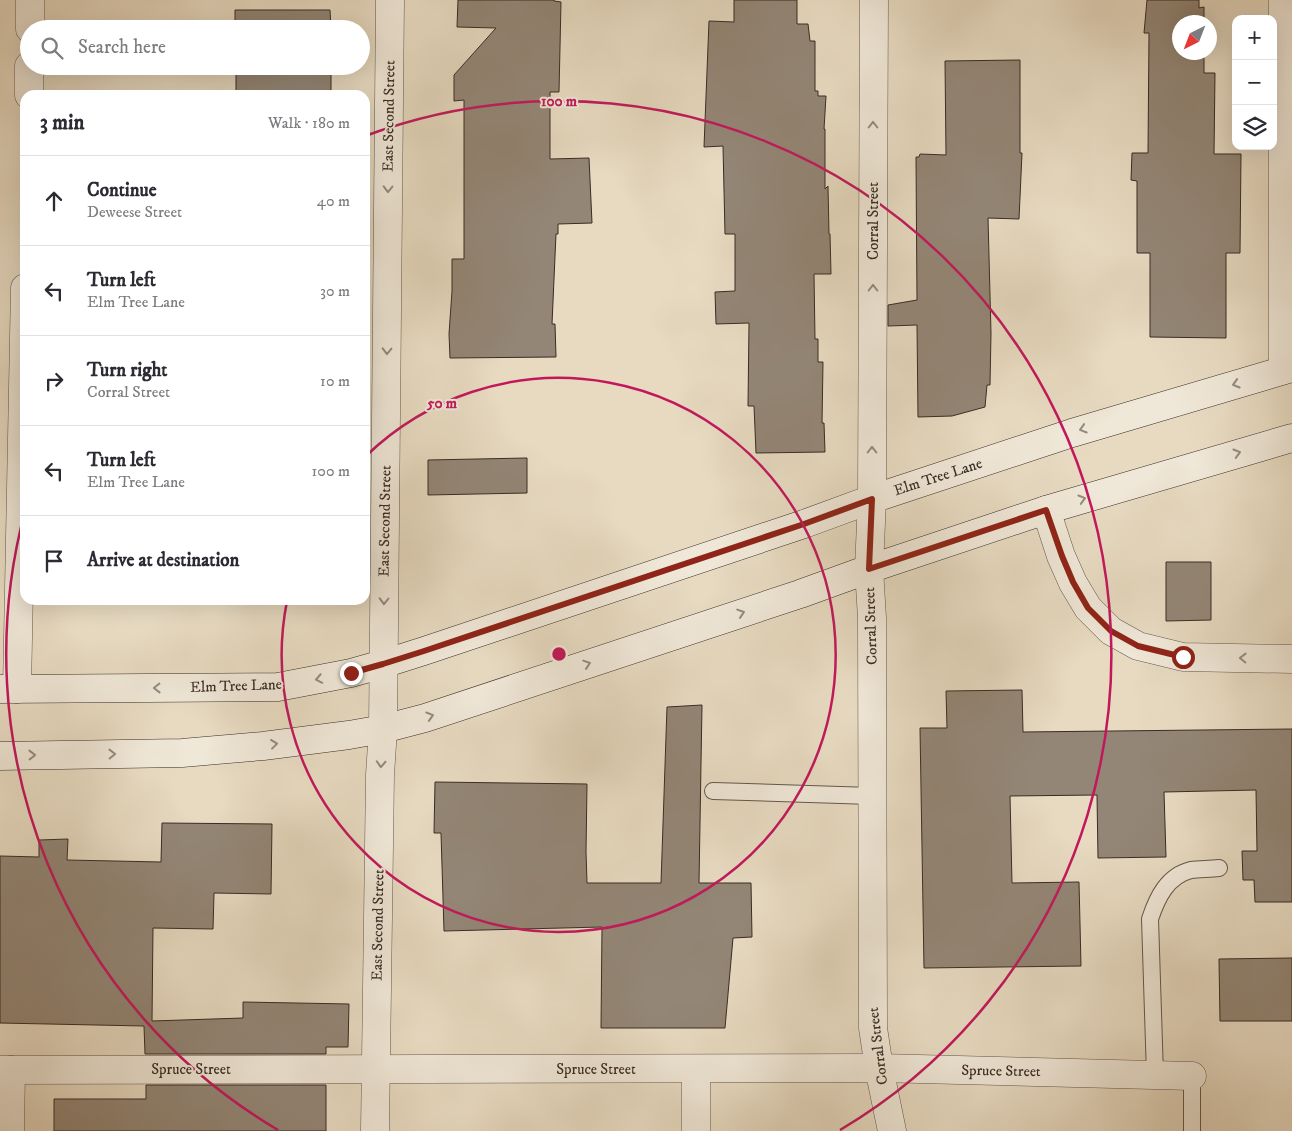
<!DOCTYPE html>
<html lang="en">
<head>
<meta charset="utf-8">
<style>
	:root { --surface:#fff; --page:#f7f7f7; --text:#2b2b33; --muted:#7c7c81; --line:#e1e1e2 }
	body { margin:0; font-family:"IM FELL DW Pica",serif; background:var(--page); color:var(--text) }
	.controls { position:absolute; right:15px; top:15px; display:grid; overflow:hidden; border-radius:10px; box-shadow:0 5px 20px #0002 }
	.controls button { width:45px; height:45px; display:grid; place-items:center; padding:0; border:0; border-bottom:1px solid var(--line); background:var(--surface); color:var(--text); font:25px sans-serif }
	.compass { position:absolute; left:1172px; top:15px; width:45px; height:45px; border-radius:50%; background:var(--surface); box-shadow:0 5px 20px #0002; rotate:222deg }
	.stop { position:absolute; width:15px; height:15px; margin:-11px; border:4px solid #8f2418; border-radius:50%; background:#fff }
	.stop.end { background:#8f2418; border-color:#fff; box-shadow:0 1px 5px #0008 }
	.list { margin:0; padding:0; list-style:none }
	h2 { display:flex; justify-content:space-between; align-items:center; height:65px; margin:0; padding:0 20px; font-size:21px }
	h2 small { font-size:16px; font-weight:400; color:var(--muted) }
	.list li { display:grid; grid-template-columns:32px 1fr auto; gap:15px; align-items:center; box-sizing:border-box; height:90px; padding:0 20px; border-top:1px solid var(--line) }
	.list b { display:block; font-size:19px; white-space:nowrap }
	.list p { margin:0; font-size:16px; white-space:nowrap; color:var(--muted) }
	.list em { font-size:16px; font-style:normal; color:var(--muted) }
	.icon { flex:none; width:28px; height:28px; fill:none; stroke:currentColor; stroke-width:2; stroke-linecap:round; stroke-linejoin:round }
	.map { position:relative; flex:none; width:1292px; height:1131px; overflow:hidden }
	.search { position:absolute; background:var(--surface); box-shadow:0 5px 20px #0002; left:20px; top:20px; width:350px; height:55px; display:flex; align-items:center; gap:12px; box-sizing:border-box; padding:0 18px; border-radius:28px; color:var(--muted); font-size:19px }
	.panel { position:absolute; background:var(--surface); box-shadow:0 5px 20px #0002; left:20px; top:90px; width:350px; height:515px; border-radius:15px }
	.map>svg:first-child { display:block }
</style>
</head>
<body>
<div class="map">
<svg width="1292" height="1131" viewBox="0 0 1292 1131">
	<rect width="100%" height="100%" fill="#e7dac1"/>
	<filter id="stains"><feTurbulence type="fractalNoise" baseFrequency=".004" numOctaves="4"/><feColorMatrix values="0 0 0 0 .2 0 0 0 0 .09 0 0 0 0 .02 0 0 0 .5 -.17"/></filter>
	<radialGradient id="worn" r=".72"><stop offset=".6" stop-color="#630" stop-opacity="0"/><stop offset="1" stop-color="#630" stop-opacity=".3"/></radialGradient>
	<!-- building -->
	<g fill="#938676" stroke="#392c25">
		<polygon points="458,0 554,0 554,1 561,2 559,92 550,92 550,159 589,158 592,223 558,224 558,234 556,234 552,324 555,324 556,357 450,358 449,334 452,291 452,259 464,259 464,100 454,101 454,75 496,28 457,27"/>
		<polygon points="734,0 797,0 797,24 808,24 810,41 815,41 815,91 818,91 818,96 826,96 824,129 825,129 825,189 828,186 829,234 830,234 831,274 814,274 815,339 818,339 818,362 823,362 822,423 824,423 825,452 756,453 754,406 748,406 749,323 716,324 715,292 735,291 735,234 725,234 723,146 704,147 709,21 734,22"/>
		<polygon points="1147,0 1199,0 1199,8 1204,7 1204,22 1180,22 1180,52 1204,52 1204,73 1215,73 1214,154 1241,154 1240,253 1226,253 1226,338 1150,337 1150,253 1137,253 1137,181 1131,180 1132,153 1148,153 1149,33 1144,33"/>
		<polygon points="235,10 330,10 331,29 235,29"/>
		<polygon points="1020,60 1020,153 1022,153 1019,219 988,218 991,333 990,385 987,385 985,407 952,416 918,417 917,325 888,326 888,305 917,300 916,157 919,157 920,154 946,155 945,61"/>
		<rect x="236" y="66" width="95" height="29"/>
		<polygon points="527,458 527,493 428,495 428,460"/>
		<polygon points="1166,562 1211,562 1211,620 1166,621"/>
		<polygon points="1022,690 1023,732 1292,729 1292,902 1255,902 1254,880 1243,880 1242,851 1257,851 1256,790 1164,792 1166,857 1098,858 1097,795 1010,796 1012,883 1079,882 1081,966 924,968 920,728 947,728 946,691"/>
		<polygon points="702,705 699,883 751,883 752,937 733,938 725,1028 601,1028 602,927 444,931 441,833 434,833 435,782 587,784 586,852 587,883 661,883 667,707"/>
		<polygon points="162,823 272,824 271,894 214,893 213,929 153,928 152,1021 243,1018 243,1002 349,1004 348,1047 326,1047 326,1054 145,1054 144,1026 0,1023 0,856 39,857 39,840 68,839 67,860 161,862"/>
		<polygon points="1292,958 1292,1021 1220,1021 1219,959"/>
		<polygon points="146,1085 326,1085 326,1131 54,1131 54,1099 146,1099"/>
	</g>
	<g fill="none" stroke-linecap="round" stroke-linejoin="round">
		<defs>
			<g id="lane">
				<polyline points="713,791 872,796"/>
				<path d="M1155 1075 1150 919C1157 898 1167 876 1191 870 1200 869 1210 869 1219 868"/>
				<polyline points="1192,1076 1192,1131"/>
			</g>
			<g id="street">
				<polyline points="874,0 872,499 869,569 872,618 873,1028 879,1068 892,1131"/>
				<polyline points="1283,0 1283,370"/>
				<polyline points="30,29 30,0"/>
				<polyline points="29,95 29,66"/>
				<polyline points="1046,510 1061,556 1073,583 1088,608 1111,631 1138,646 1183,657 1292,659"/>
				<polyline points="17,689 25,288"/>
				<polyline points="0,1070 879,1068 1192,1076"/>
				<polyline points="10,1131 11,1070"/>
				<polyline points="375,1131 380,775 383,729 390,0"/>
				<polyline points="696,1131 696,1069"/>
			</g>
			<g id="secondary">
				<polyline points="0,689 278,687 351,673 383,664 424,651 804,524 872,499 1072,433 1292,368"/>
				<polyline points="0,756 182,753 263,746 349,735 383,729 425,718 800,594 869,569 1046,510 1292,438"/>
			</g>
		</defs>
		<!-- lane casing -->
		<use href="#lane" stroke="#64584c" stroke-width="18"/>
		<!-- street casing -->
		<use href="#street" stroke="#64584c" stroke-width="29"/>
		<!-- secondary casing -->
		<use href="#secondary" stroke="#392c25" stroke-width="29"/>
		<!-- lane -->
		<use href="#lane" stroke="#efe7d7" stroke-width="16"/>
		<!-- street -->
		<use href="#street" stroke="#efe7d7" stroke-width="28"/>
		<!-- secondary -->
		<use href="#secondary" stroke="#efe7d7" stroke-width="28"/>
	</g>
	<!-- one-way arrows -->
	<defs><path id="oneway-chevron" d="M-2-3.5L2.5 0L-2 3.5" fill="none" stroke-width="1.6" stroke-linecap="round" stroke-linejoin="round" transform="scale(1.25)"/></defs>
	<g stroke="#948a7e">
		<use href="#oneway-chevron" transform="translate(873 125) rotate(-90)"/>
		<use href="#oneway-chevron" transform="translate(388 189) rotate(91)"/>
		<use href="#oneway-chevron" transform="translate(873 288) rotate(-90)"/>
		<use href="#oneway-chevron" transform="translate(387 351) rotate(91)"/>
		<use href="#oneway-chevron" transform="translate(1236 384) rotate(163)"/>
		<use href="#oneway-chevron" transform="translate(1083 429) rotate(163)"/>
		<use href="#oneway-chevron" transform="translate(872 450) rotate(-90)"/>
		<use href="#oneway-chevron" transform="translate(1237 453) rotate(-16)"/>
		<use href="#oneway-chevron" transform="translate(1082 499) rotate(-16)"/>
		<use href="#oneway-chevron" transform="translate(384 601) rotate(91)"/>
		<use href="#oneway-chevron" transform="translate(741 613) rotate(-18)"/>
		<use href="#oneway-chevron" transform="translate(1243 658) rotate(-179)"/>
		<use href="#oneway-chevron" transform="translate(587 664) rotate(-18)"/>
		<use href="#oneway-chevron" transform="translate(319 679) rotate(169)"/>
		<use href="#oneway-chevron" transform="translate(157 688) rotate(179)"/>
		<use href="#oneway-chevron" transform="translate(430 716) rotate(-17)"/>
		<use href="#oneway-chevron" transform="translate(274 744) rotate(-7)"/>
		<use href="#oneway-chevron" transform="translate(112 754) rotate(-1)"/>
		<use href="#oneway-chevron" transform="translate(32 755) rotate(-1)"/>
		<use href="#oneway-chevron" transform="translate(381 764) rotate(93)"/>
	</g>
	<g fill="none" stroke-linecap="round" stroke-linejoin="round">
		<!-- route -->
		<polyline stroke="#8f2418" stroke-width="6" points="351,673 383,664 424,651 804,524 872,499 869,569 1046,510 1062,556 1073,582 1088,608 1111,631 1138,646 1183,657"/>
	</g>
	<!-- distance rings -->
	<g fill="none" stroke="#c2185b" stroke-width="2.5">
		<path d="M367 455A277 277 0 1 1 287 601"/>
		<path d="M278 1130A553 553 0 0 1 25 511M365 136A553 553 0 0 1 840 1130"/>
	</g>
	<g text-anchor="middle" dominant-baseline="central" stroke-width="4" stroke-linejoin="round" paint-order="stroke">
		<!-- street labels -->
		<g font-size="15" fill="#392c25" stroke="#efe7d7">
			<text transform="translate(389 116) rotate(-89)">East Second Street</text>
			<text transform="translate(873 221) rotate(-90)">Corral Street</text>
			<text transform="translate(938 477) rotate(-18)">Elm Tree Lane</text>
			<text transform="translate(385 521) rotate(-89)">East Second Street</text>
			<text transform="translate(871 626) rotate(-92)">Corral Street</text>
			<text transform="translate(236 686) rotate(-2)">Elm Tree Lane</text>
			<text transform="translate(378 925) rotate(-89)">East Second Street</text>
			<text transform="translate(878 1046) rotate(-97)">Corral Street</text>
			<text x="191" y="1069">Spruce Street</text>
			<text x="596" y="1069">Spruce Street</text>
			<text transform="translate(1001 1071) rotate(1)">Spruce Street</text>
		</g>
	</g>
	<circle cx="559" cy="654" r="8" fill="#c2185b" stroke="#efe7d7" stroke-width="2.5"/>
	<g font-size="15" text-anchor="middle" font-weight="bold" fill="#c2185b" stroke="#efe7d7" stroke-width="4" stroke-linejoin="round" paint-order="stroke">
		<text x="559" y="106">100 m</text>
		<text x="442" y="408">50 m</text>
	</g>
	<rect width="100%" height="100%" filter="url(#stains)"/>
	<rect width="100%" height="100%" fill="url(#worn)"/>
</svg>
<div class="controls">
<button>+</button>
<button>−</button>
<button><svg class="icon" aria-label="layers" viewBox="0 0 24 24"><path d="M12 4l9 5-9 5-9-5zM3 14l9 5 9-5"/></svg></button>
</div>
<svg class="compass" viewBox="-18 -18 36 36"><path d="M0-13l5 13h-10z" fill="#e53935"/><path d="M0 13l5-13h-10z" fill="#7c7c81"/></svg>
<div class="stop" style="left:1183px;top:657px"></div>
<div class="stop end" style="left:351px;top:673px"></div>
<div class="search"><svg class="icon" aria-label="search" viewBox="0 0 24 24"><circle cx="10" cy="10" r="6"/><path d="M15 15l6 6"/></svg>Search here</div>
<section class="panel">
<h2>3 min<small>Walk · 180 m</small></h2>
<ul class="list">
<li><svg class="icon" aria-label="ahead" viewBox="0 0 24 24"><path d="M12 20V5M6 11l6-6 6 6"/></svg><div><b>Continue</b><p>Deweese Street</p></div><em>40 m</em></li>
<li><svg class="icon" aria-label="left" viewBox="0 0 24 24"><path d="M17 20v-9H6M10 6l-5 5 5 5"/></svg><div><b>Turn left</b><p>Elm Tree Lane</p></div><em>30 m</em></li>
<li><svg class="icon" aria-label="right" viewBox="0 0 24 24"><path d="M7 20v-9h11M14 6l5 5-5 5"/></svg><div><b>Turn right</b><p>Corral Street</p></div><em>10 m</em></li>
<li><svg class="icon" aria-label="left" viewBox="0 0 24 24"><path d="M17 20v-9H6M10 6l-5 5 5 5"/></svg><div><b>Turn left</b><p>Elm Tree Lane</p></div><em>100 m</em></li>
<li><svg class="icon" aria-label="arrive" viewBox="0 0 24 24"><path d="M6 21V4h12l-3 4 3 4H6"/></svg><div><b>Arrive at destination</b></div></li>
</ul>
</section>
</div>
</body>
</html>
